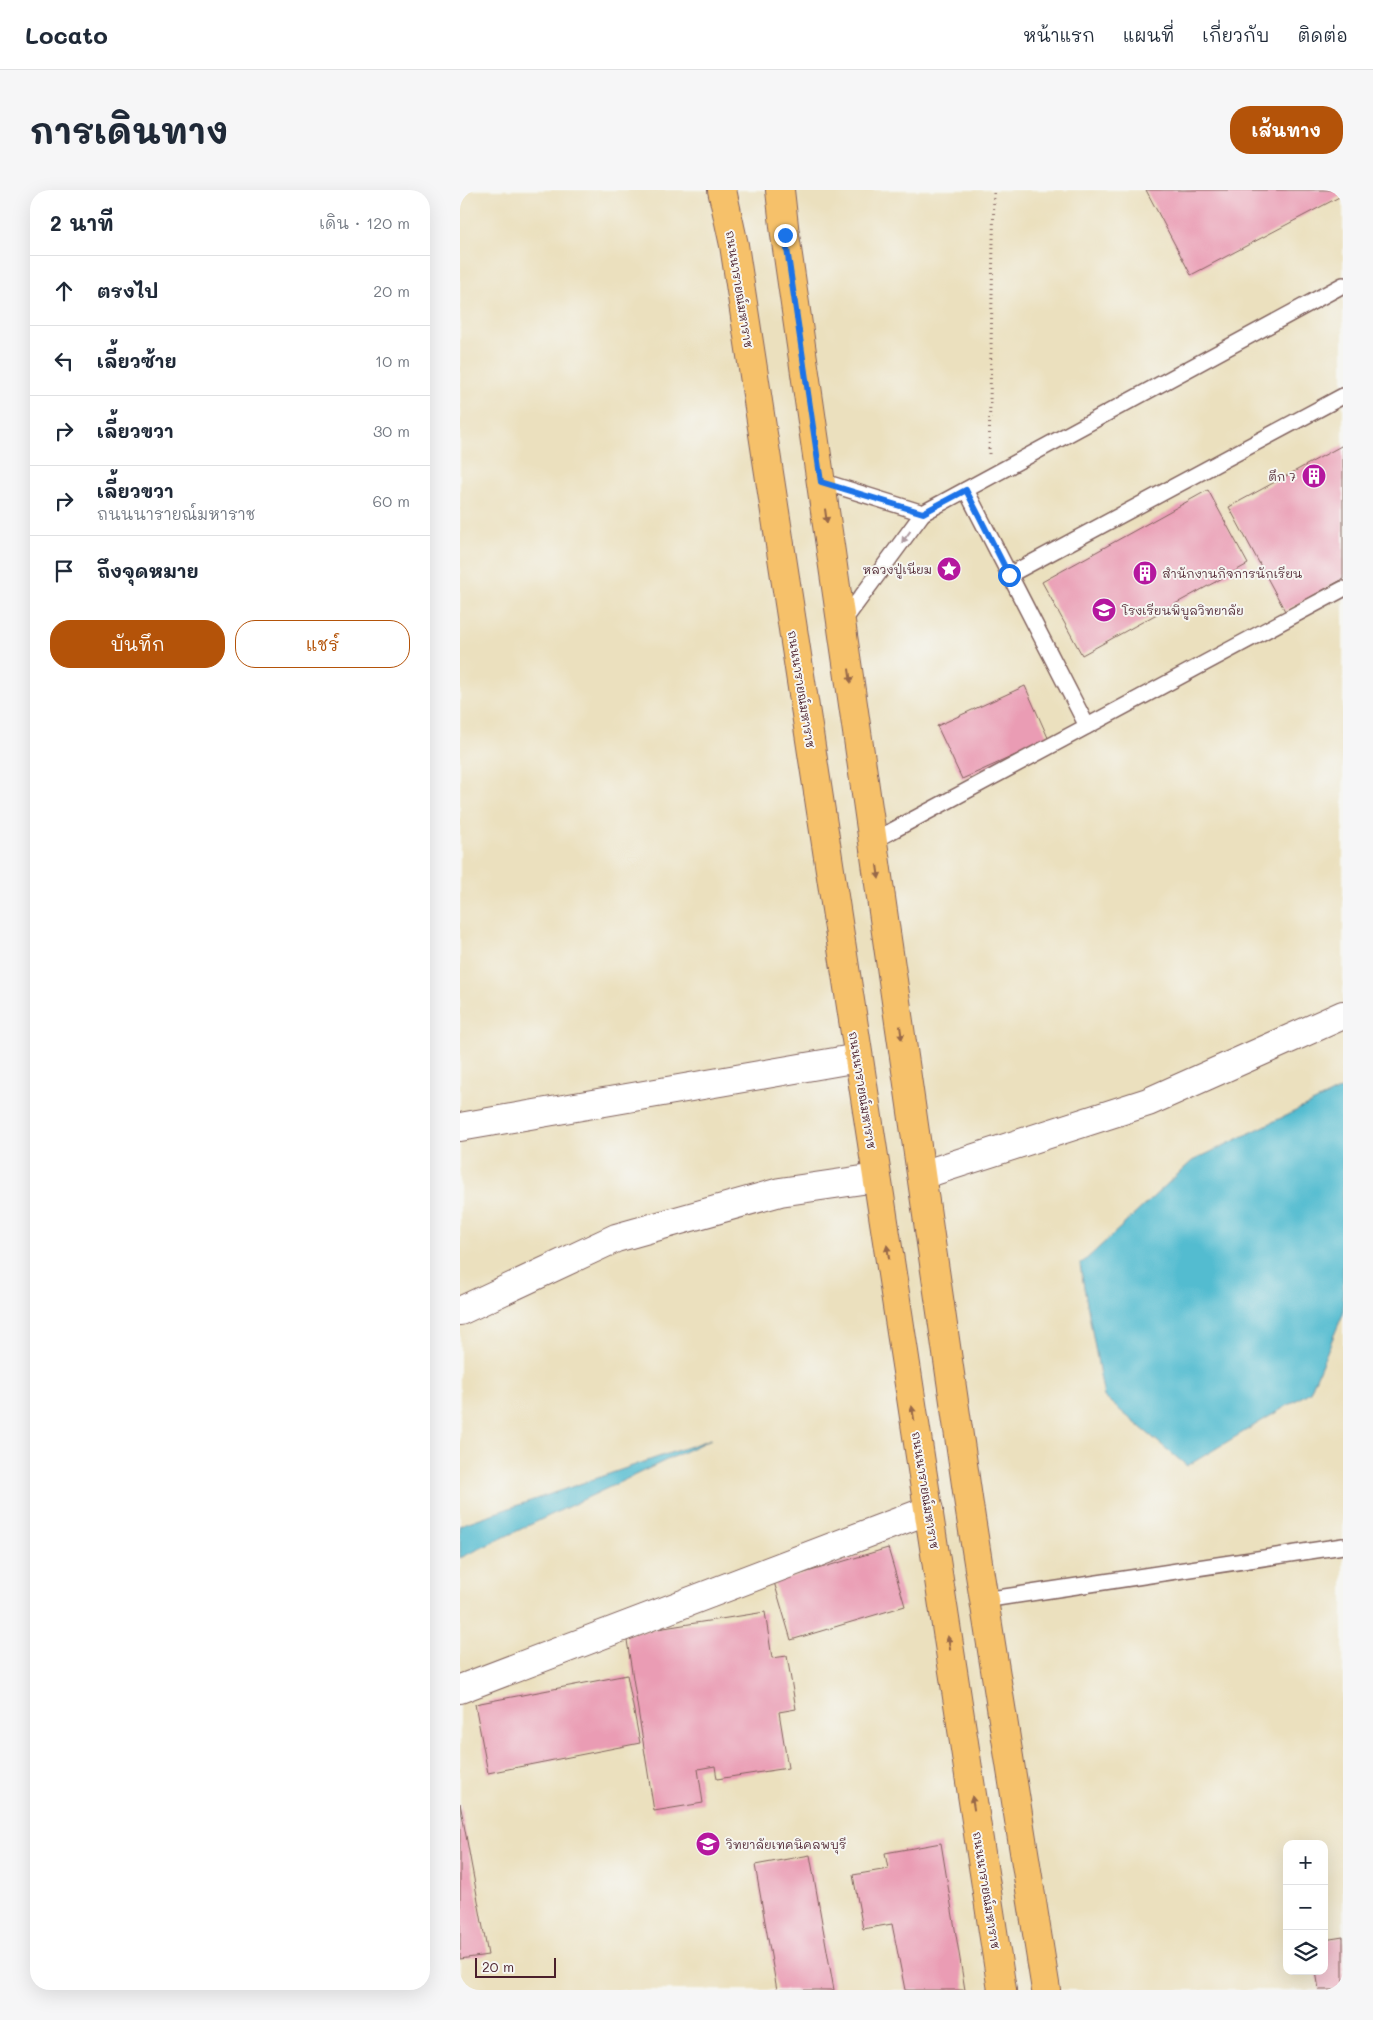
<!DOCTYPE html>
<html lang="th">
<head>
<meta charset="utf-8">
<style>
	:root { --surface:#fff; --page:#f6f6f7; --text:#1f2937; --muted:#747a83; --line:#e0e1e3; --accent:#b45309 }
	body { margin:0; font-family:Mali,"Playpen Sans Thai",sans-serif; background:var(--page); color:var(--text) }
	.controls { position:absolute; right:15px; bottom:15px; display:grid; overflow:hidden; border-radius:10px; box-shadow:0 5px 20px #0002 }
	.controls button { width:45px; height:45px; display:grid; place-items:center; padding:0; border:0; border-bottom:1px solid var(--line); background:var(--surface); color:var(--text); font:25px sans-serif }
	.scale { position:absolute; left:15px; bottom:12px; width:81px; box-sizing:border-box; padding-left:5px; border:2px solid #4a1f2b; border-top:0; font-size:14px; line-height:18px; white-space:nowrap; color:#4a1f2b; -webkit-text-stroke:4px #f6f6f2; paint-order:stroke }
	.stop { position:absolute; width:15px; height:15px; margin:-11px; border:4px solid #1a73e8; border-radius:50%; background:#fff }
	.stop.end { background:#1a73e8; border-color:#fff; box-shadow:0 1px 5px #0008 }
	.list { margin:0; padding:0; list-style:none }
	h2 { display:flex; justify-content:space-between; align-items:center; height:65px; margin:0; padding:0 20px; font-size:21px }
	h2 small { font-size:16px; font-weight:400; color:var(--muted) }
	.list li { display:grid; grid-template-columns:32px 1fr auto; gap:15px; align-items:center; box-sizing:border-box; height:70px; padding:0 20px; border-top:1px solid var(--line) }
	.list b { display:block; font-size:19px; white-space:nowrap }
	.list p { margin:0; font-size:16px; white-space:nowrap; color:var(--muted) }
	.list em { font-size:16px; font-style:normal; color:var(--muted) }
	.actions { display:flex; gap:10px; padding:15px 20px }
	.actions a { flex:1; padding:11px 0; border:1px solid var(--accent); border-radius:20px; text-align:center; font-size:18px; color:var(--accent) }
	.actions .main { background:var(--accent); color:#fff }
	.icon { flex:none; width:28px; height:28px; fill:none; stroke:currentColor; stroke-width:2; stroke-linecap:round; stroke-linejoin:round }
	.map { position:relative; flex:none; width:883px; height:1800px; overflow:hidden; border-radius:20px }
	header { display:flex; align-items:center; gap:30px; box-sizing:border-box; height:70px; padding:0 25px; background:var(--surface); border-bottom:1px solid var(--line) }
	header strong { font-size:24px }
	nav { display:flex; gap:28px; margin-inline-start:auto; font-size:18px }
	.intro { display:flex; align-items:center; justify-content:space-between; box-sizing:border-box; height:120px; padding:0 30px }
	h1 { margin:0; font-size:35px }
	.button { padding:12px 22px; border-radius:20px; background:var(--accent); color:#fff; font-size:18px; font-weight:700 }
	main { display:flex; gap:30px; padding:0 30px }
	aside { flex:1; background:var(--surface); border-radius:20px; box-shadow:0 5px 20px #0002 }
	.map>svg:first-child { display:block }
</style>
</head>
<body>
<header>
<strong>Locato</strong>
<nav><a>หน้าแรก</a><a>แผนที่</a><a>เกี่ยวกับ</a><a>ติดต่อ</a></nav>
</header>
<div class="intro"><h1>การเดินทาง</h1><a class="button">เส้นทาง</a></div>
<main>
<aside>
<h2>2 นาที<small>เดิน · 120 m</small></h2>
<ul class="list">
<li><svg class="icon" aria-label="ahead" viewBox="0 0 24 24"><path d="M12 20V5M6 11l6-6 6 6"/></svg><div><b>ตรงไป</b></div><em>20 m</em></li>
<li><svg class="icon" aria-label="left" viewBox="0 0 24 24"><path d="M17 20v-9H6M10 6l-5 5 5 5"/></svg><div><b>เลี้ยวซ้าย</b></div><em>10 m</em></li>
<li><svg class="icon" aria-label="right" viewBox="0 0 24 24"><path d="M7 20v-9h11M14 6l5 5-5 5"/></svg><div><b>เลี้ยวขวา</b></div><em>30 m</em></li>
<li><svg class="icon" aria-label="right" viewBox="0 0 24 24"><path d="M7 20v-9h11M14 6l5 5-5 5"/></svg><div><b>เลี้ยวขวา</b><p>ถนนนารายณ์มหาราช</p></div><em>60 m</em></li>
<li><svg class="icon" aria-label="arrive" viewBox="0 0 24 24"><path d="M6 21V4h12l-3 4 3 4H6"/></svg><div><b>ถึงจุดหมาย</b></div></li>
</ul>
<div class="actions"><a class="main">บันทึก</a><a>แชร์</a></div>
</aside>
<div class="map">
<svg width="883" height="1800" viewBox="0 0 883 1800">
	<rect width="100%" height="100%" fill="#f6f6f2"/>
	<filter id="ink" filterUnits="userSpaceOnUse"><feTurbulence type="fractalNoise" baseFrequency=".02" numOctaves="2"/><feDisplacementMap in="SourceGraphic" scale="10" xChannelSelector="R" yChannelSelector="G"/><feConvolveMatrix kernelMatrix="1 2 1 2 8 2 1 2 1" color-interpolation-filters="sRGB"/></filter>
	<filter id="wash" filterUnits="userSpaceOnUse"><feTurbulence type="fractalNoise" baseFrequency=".0096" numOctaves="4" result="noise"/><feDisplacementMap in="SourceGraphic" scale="20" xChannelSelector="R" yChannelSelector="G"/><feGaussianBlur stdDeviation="1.12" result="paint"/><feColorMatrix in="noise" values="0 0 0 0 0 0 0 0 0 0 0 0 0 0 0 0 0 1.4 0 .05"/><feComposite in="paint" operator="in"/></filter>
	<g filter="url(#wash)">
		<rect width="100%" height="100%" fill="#ebe0be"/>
		<!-- water -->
		<g fill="#53bcd0" stroke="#4e6e7e">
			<polygon points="883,898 883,1124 850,1202 727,1276 644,1207 620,1075 732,971"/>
			<polygon points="251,1249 0,1368 0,1335"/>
		</g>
		<g id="blocks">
			<!-- building -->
			<g fill="#ea9cb4">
				<polygon points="686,0 883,0 883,5 731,85"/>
				<polygon points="883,255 883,389 825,421 769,317"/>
				<polygon points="748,300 788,374 622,465 582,392"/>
				<polygon points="565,496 589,550 502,589 477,536"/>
				<polygon points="428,1358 445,1416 331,1450 314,1392"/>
				<polygon points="305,1422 312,1468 327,1466 336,1519 319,1522 328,1578 257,1589 255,1576 238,1579 243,1613 194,1621 166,1444"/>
				<polygon points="167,1485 180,1553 28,1583 15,1514"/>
				<polygon points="0,1613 28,1765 0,1769"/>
				<polygon points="481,1653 505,1800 445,1800 432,1734 403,1739 393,1685 428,1679 425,1663"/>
				<polygon points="350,1665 374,1800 317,1800 295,1675"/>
				<polygon points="883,1747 883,1800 859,1800 856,1781 864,1781 864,1750"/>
			</g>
		</g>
	</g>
	<g filter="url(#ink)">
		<use href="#blocks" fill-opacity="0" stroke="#82635e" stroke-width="1"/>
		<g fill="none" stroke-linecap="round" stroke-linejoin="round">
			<defs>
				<g id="lane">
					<polyline points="361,291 463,323 382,433"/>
					<polyline points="506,300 627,536"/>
					<polyline points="463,323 883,95"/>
					<polyline points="549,385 883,206"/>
					<polyline points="413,651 883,399"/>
					<polyline points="524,1410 883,1356"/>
				</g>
				<g id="street">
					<polyline points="0,937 398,868"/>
					<polyline points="462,985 688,912 883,825"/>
					<polyline points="0,1121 156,1048 320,1002 416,988"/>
					<polyline points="0,1499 469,1320"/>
				</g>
				<g id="primary">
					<polyline points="262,0 274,55 542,1800"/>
					<polyline points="320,0 325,45 510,1322 586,1800"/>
				</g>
			</defs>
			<!-- lane casing -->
			<use href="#lane" stroke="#82635e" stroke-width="18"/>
			<!-- street casing -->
			<use href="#street" stroke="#82635e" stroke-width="30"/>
			<!-- primary casing -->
			<use href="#primary" stroke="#82635e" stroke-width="30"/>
			<!-- path -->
			<polyline stroke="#82635e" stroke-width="3" stroke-dasharray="1 4" stroke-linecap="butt" points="529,264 534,0"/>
			<!-- lane -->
			<use href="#lane" stroke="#fff" stroke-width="15"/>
			<!-- street -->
			<use href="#street" stroke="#fff" stroke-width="28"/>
			<!-- primary -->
			<use href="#primary" stroke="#f6c16b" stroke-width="28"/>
		</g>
		<!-- one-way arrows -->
		<defs><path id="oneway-solid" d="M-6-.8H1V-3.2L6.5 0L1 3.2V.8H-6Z" transform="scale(1.25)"/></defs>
		<g fill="#976848">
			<use href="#oneway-solid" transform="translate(366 326) rotate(82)"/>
			<use href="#oneway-solid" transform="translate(390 486) rotate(82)"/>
			<use href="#oneway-solid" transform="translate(418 682) rotate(82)"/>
			<use href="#oneway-solid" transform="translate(441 843) rotate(82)"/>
			<use href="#oneway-solid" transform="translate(428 1062) rotate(-99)"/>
			<use href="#oneway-solid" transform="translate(453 1223) rotate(-99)"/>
			<use href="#oneway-solid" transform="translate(489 1453) rotate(-99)"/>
			<use href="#oneway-solid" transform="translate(513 1613) rotate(-99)"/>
		</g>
		<use fill="#ae9aa0" href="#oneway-solid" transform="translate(446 347) rotate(126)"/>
	</g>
	<g fill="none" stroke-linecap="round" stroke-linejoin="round" filter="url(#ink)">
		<!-- route -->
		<polyline stroke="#1a73e8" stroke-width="6" points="325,45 361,292 463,323 506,300 549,385"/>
	</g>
	<!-- icons -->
	<defs>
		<symbol id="building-disc" viewBox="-11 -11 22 22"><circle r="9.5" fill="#b5179e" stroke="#f6f6f2"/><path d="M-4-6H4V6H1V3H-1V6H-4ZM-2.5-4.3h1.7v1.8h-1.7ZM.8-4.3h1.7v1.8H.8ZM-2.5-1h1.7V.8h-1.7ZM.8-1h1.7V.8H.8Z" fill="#fff"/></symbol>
		<symbol id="sight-disc" viewBox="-11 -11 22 22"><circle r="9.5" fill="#b5179e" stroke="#f6f6f2"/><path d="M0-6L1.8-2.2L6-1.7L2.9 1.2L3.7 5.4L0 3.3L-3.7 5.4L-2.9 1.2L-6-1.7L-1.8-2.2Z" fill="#fff"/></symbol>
		<symbol id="school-disc" viewBox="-11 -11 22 22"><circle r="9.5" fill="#b5179e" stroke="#f6f6f2"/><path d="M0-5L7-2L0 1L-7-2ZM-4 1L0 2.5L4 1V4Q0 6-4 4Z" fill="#fff"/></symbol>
		<symbol id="university-disc" viewBox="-11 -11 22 22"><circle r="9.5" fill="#b5179e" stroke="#f6f6f2"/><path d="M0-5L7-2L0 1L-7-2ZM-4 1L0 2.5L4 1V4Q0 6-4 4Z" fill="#fff"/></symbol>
	</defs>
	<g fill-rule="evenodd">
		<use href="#building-disc" x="840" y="272" width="28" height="28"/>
		<use href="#sight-disc" x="475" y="365" width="28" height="28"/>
		<use href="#building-disc" x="671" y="369" width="28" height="28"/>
		<use href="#school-disc" x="630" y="406" width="28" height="28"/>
		<use href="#university-disc" x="234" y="1640" width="28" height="28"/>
	</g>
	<g text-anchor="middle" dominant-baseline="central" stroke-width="4" stroke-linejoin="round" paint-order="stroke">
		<!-- street labels -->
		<g font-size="12" fill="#4a1f2b" stroke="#f6f6f2">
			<text transform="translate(280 99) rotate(81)">ถนนนารายณ์มหาราช</text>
			<text transform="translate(342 499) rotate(81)">ถนนนารายณ์มหาราช</text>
			<text transform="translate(403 900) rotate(81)">ถนนนารายณ์มหาราช</text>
			<text transform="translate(466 1300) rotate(81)">ถนนนารายณ์มหาราช</text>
			<text transform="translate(527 1700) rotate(81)">ถนนนารายณ์มหาราช</text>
		</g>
		<!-- poi labels -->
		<g font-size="12" fill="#4a1f2b" stroke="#f6f6f2" text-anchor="start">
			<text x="836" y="286" text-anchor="end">ตึก 7</text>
			<text x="472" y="379" text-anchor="end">หลวงปู่เนียม</text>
			<text x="702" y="383">สำนักงานกิจการนักเรียน</text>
			<text x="662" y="420">โรงเรียนพิบูลวิทยาลัย</text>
			<text x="266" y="1654">วิทยาลัยเทคนิคลพบุรี</text>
		</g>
	</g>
</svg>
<div class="controls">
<button>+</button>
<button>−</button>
<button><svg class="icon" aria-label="layers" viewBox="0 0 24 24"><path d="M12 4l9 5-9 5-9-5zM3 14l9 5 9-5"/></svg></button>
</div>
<div class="scale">20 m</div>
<div class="stop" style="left:549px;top:385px"></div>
<div class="stop end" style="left:325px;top:45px"></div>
</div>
</main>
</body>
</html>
